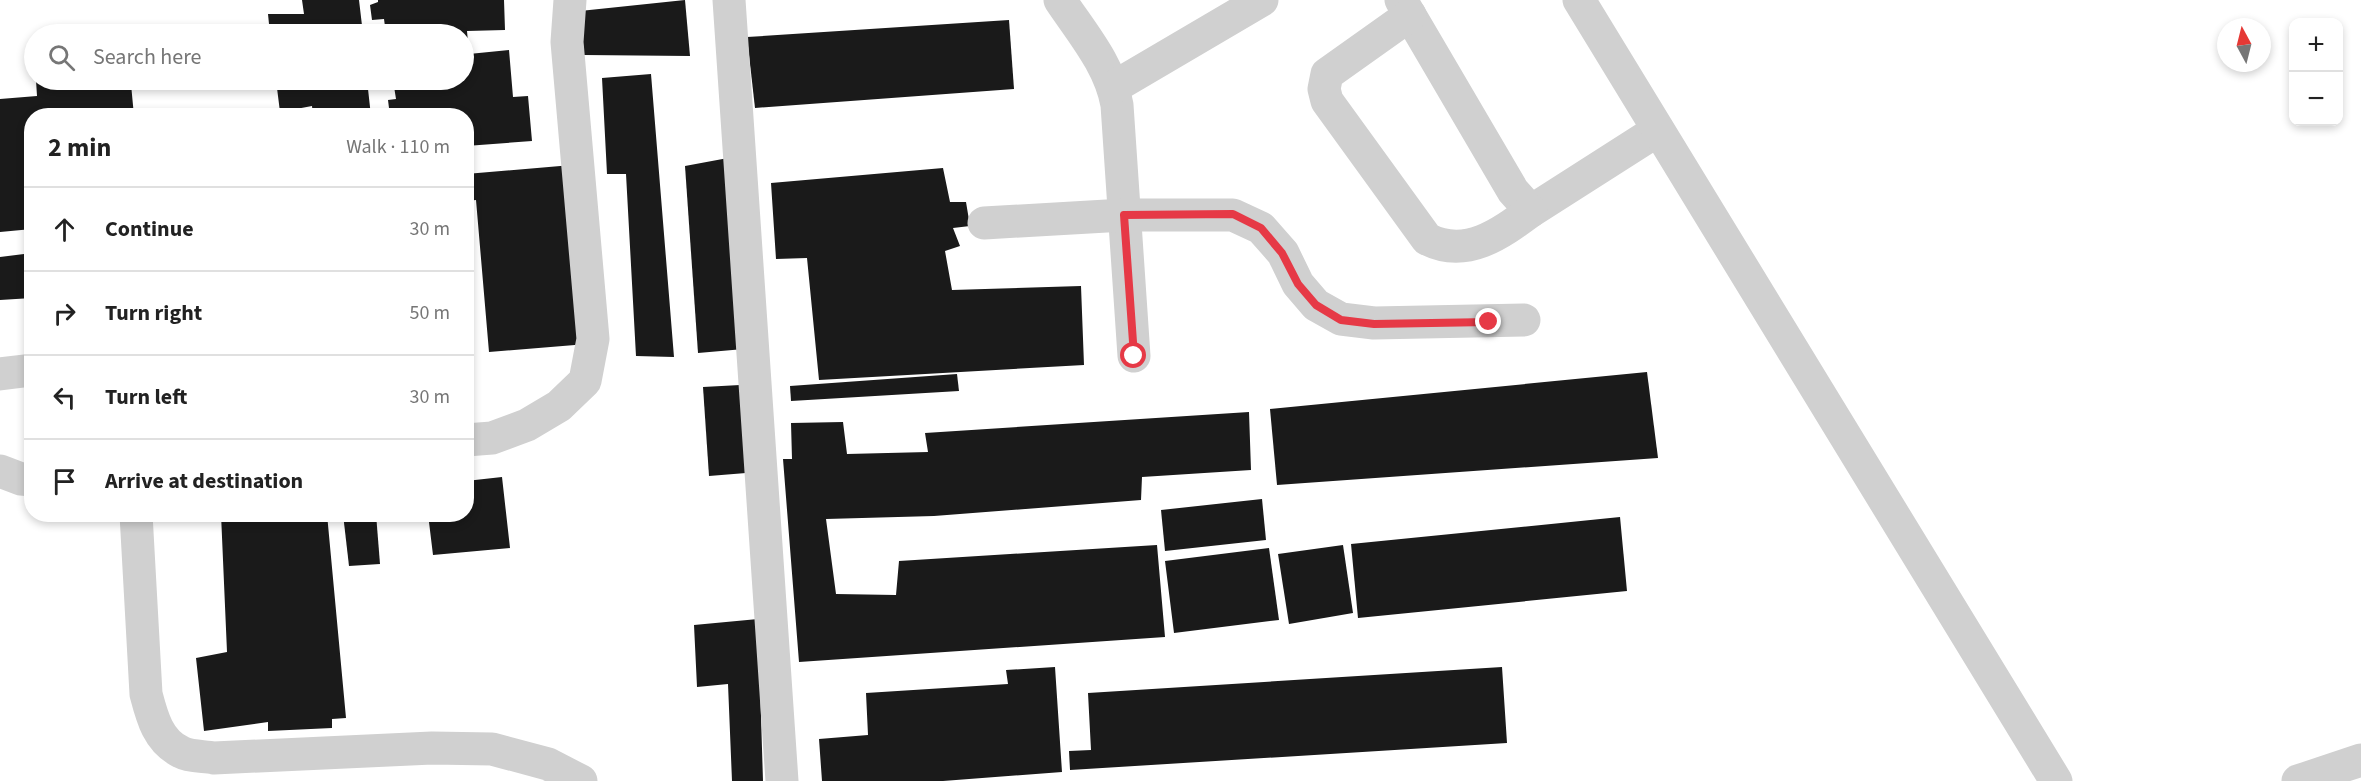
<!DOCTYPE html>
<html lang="en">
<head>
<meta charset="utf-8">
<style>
	:root { --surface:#fff; --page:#f2f2f2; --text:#222; --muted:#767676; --line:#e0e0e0 }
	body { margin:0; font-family:"Source Sans 3",sans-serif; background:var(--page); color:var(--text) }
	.controls { position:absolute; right:18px; top:18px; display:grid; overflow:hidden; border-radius:12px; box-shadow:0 3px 9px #0003 }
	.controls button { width:54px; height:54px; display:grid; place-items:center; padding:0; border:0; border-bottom:2px solid var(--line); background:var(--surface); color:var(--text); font:30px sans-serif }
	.compass { position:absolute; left:2217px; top:18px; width:54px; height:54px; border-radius:50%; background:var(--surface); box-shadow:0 3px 9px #0003; rotate:353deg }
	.stop { position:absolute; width:18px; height:18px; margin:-14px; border:4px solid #e63946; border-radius:50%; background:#fff }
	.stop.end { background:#e63946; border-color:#fff; box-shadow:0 2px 6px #0008 }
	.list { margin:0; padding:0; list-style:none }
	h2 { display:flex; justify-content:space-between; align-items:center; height:78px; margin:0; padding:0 24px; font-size:26px }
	h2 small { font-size:20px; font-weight:400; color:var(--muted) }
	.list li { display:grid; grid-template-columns:39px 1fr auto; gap:18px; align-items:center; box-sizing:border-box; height:84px; padding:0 24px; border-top:2px solid var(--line) }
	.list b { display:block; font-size:22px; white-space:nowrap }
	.list em { font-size:20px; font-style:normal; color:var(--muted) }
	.icon { flex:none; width:33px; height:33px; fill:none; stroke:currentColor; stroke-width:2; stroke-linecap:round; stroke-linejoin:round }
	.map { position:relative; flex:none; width:2361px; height:781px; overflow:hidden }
	.search { position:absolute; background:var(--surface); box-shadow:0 3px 9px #0003; left:24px; top:24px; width:450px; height:66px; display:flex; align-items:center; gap:15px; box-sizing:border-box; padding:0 21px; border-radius:33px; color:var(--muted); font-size:22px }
	.panel { position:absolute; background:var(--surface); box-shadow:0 3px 9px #0003; left:24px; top:108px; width:450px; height:414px; border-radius:24px }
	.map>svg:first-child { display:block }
</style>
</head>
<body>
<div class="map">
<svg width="2361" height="781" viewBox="0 0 2361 781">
	<rect width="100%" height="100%" fill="#fff"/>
	<!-- building -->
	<g fill="#1a1a1a">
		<polygon points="302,0 359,0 363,34 270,34 268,14 304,14"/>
		<polygon points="378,0 504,0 505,30 467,31 469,54 509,50 513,97 528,96 532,141 466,146 466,116 390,116 388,100 396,99 393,80 464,80 464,34 386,34 384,19 372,20 370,5 378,2"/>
		<polygon points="685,0 690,56 584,55 580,11"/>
		<polygon points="1009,20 1014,89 755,108 747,37"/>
		<polygon points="651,74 674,357 636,356 626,174 607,174 602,78"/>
		<polygon points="36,80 110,80 111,84 131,84 134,116 32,116 32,229 0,232 0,99 37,96"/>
		<polygon points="276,80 367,80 371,116 313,116 312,106 280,112"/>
		<polygon points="728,158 744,349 698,353 685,166"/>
		<polygon points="572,165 587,344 489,352 476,200 466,201 466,174"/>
		<polygon points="943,168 950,202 966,202 970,226 953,228 960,246 945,251 952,290 1081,286 1084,365 819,380 807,258 776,259 771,183"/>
		<polygon points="32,253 32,298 0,300 0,257"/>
		<polygon points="1647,372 1658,458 1277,485 1270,409"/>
		<polygon points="957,374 959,391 791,401 790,386"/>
		<polygon points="740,385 746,473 709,476 703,387"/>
		<polygon points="1249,412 1251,470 1142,477 1141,500 934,516 826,519 836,594 896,595 899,561 1157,545 1165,637 799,662 783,459 792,459 791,423 843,422 847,454 928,452 925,433"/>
		<polygon points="502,477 510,548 433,555 428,514 466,514 466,481"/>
		<polygon points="1262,499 1266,540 1165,551 1161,510"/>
		<polygon points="221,514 327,514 346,718 332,719 332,728 268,731 268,722 204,731 196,658 227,652"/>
		<polygon points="343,514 376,514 380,564 349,566"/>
		<polygon points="1620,517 1627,591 1358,618 1351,544"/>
		<polygon points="1343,545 1353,613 1289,624 1278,554"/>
		<polygon points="1269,548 1279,620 1174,633 1165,561"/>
		<polygon points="758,619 763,781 732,781 728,684 697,687 694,625"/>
		<polygon points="1055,667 1062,772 943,781 822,781 819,739 868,735 866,693 1008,684 1006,670"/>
		<polygon points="1502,667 1507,743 1070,770 1069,751 1091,750 1088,693"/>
	</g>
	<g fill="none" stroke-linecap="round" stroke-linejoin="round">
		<!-- minor -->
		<g stroke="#d0d0d0" stroke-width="33">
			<polyline points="729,0 782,781"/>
			<path d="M1060 0C1082 33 1110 65 1117 105L1134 356"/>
			<polyline points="1401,0 1513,191 1531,211 1658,130"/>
			<polyline points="1579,0 2056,781"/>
			<path d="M1410 15 1327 74 1324 89 1327 101 1427 239C1466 259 1500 234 1531 211"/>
			<polyline points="1114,87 1262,0"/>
			<polyline points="984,223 1124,215 1233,215 1261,228 1283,253 1298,284 1316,305 1341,319 1374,323 1524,320"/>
			<polyline points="0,374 32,370"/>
			<polyline points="466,440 492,438 527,425 559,406 585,381 593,339 567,42 570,0"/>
			<polyline points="0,471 21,479 32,480"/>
			<path d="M136 514 146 694C152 717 158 741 181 752 190 757 204 756 214 758L432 748 492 749 548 764 581 781"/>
			<polyline points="2298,781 2361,760"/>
		</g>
	</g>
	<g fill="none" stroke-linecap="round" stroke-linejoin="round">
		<!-- route -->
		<polyline stroke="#e63946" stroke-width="8" points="1134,356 1124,215 1233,214 1261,228 1282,253 1298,284 1316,305 1341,320 1374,324 1489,322"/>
	</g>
</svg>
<div class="controls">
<button>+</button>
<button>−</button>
</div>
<svg class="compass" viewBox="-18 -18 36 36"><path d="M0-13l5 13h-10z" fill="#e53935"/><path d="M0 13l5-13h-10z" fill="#767676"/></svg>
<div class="stop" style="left:1134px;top:356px"></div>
<div class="stop end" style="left:1489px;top:322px"></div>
<div class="search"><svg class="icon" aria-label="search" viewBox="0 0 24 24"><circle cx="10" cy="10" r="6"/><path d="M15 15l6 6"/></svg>Search here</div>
<section class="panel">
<h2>2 min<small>Walk · 110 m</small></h2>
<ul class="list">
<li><svg class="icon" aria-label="ahead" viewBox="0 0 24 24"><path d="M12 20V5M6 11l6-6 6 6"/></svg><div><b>Continue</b></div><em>30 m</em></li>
<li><svg class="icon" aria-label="right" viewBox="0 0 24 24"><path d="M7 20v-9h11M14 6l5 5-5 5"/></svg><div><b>Turn right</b></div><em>50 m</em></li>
<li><svg class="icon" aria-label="left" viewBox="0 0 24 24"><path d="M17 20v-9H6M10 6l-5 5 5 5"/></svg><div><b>Turn left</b></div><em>30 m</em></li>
<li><svg class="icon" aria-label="arrive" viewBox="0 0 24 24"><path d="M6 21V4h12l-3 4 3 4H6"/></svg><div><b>Arrive at destination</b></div></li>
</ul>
</section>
</div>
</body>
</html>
